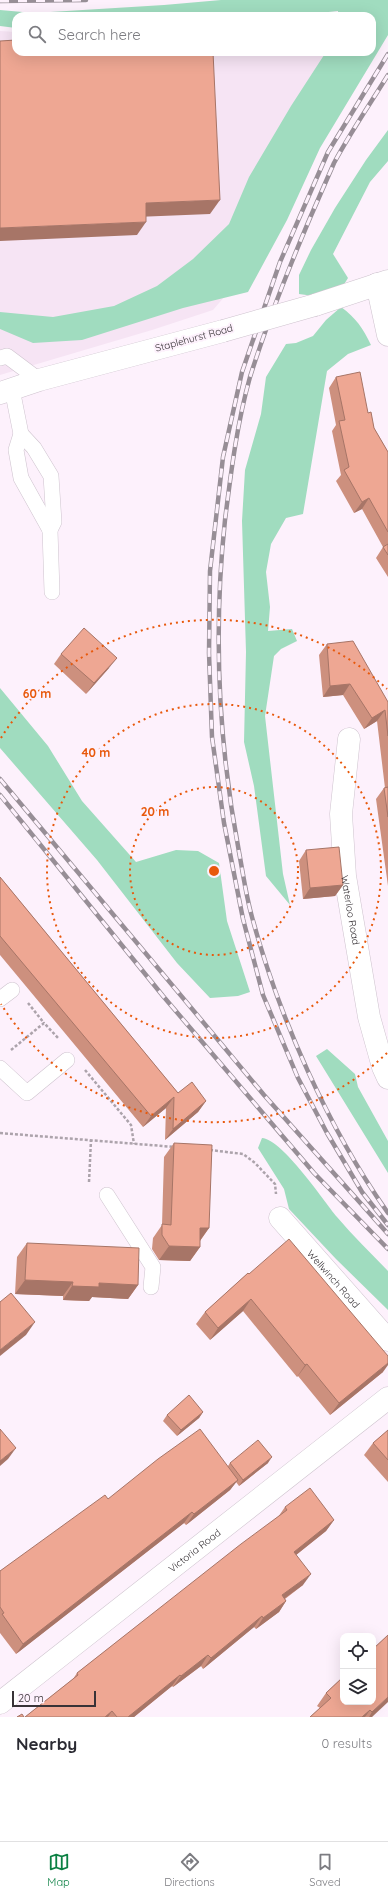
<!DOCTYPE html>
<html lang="en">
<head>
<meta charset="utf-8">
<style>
	:root { --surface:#fff; --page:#f2f2f3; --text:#2b2b33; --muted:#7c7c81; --line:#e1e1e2; --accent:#0b8043 }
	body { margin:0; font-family:Quicksand,sans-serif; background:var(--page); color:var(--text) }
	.controls { position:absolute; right:12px; bottom:12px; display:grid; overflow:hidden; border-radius:8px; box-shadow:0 4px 16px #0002 }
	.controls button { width:36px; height:36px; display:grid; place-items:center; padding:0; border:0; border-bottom:1px solid var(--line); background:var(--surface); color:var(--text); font:20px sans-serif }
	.scale { position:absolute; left:12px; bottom:10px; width:84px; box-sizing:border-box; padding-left:4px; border:2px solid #383337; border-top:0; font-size:11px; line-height:14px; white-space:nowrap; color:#383337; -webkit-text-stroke:3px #fdf1fc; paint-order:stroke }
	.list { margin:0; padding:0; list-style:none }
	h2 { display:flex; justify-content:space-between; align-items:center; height:52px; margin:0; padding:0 16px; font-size:17px }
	h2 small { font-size:13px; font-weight:400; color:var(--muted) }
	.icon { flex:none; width:22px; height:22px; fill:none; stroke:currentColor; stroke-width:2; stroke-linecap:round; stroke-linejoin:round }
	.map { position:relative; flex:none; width:388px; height:1717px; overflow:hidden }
	.search { position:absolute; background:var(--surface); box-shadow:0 4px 16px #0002; left:12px; right:12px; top:12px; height:44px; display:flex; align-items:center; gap:10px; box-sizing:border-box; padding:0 14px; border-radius:12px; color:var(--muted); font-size:15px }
	.sheet { height:124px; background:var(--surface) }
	nav { display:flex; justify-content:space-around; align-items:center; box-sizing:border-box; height:56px; border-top:1px solid var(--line); background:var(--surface); font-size:11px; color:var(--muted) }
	nav a { display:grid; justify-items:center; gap:2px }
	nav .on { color:var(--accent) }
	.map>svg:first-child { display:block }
</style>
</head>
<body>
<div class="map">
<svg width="388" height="1717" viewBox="0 0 388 1717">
	<rect width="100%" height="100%" fill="#fdf1fc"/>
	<!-- built -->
	<polygon fill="#f6e4f4" points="0,31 16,32 16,52 368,52 271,243 213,310 152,330 0,375"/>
	<!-- green -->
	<g fill="#a0dcbf">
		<polygon points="221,0 388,0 388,35 320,148 287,220 248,292 183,308 82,340 33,343 0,329 0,312 53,317 114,306 157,286 193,259 229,224 249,177 291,106 326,52 372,52 372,16 338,16 338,11 291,16 16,16 16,28 0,26 0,10 34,13 164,5"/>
		<polygon points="388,130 388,161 370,182 333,254 348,278 338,294 314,296 299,294 299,275 311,250 335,208 366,160"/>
		<path d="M341 307C356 318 363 328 371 345L348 354 327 371 303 514 286 518 271 544 266 572 270 607 268 631 292 629 297 641 281 649 274 656 265 716 283 874 290 905 266 876 254 786 244 742 246 652 242 521 245 470 261 414 266 377 286 344 296 343 313 336 326 320Z"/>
		<polygon points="0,688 48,746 82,801 136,862 176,850 198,851 219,863 227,921 250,992 238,996 210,998 177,963 97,860 0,748"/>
		<polygon points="327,1049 355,1074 358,1087 388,1141 388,1173 316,1056"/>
		<path d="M262 1138C283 1140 323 1200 337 1217 353 1236 371 1253 388 1271V1310L336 1259 289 1209 284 1189 258 1148Z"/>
	</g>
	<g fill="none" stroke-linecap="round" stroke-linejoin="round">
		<defs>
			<g id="service">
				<polyline points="0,358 7,356 39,380"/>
				<polyline points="12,389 21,434 34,448 51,476 54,522 50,530 52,592"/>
				<polyline points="21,434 16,450 21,478 50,530"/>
				<polyline points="0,999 12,990"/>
				<polyline points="0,1068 27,1093 67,1060"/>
				<polyline points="107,1195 153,1267 151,1287"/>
			</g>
			<g id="minor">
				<polyline points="377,284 388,335"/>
				<polyline points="315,305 388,281"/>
				<polyline points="0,393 39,380 223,331"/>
				<path id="s1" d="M349 739 341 814 345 876 369 1017 383 1067 388 1078"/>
				<path id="s2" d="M280 1218 388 1340"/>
				<path id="s3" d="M0 1703 388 1398"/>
			</g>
		</defs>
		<!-- service casing -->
		<use href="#service" stroke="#cec3ce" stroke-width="16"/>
		<!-- minor casing -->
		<use href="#minor" stroke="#cec3ce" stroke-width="23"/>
		<!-- path -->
		<g stroke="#aca3ab" stroke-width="2.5" stroke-dasharray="3 2" stroke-linecap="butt">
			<polyline points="28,1003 44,1023"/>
			<polyline points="11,1050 44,1023 59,1039"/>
			<polyline points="85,1070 131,1125 134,1144"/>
			<polyline points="0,1133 175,1147"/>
			<polyline points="210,1150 243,1154 255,1163 275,1184 276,1194"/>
			<polyline points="89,1182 91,1140"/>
		</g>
		<!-- service -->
		<use href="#service" stroke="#fff" stroke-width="15"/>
		<!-- minor -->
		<use href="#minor" stroke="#fff" stroke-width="22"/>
		<defs>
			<g id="rail">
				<polyline points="0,1 86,0"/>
				<polyline points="388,54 328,152 280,262 242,372 223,457 210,571 209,653 212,737 224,823 243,919 263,995 298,1078 327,1133 362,1192 388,1225"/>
				<path d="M388 75C370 104 350 133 334 163 326 181 318 200 310 218 288 270 267 323 250 377 237 423 231 472 225 520 213 632 218 741 239 852 243 873 246 896 252 917 279 1017 328 1128 388 1213"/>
				<polyline points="0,779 264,1095 388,1234"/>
				<polyline points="0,795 163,996 314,1173 388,1249"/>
			</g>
		</defs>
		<!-- rail casing -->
		<use href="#rail" stroke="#978e96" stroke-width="4.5"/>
		<!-- rail -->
		<use href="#rail" stroke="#fdf1fc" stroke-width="3" stroke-dasharray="9" stroke-linecap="butt"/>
		<defs>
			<polyline id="minor-bridge" points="223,331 315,305"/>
		</defs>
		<!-- minor-bridge casing -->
		<use href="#minor-bridge" stroke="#cec3ce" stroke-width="23" stroke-linecap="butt"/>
		<!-- minor-bridge -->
		<use href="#minor-bridge" stroke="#fff" stroke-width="22"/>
	</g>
	<!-- wall -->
	<g fill="#cd907e">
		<polygon points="336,377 368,413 374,428 388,452 388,577 376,558 383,547 362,509 354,513 336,481 341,475 332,431 336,425 329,388"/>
		<polygon points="327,644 388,702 388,886 376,799 384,788 385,788 377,721 364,729 343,695 323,697 319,655"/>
		<polygon points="61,654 109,668 86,694 54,664"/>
		<polygon points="306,850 343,885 335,896 303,899 299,861"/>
		<polygon points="0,877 178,1093 206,1101 198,1112 165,1140 166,1108 143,1127 0,955"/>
		<polygon points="174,1143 209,1228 200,1241 200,1247 190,1261 159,1260 152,1249 153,1238 162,1225 164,1157"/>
		<polygon points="27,1243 138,1285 128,1299 92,1297 89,1301 63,1300 63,1296 15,1294 17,1257"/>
		<polygon points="248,1273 383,1372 330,1415 298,1376 297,1377 243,1311 210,1340 196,1324 205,1312"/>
		<polygon points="203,1412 199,1418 177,1436 163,1421 167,1415"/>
		<polygon points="388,1430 388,1482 364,1455 373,1443"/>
		<polygon points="230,1463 268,1463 239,1486 236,1482 230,1490 186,1525 184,1523 16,1654 0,1633 0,1571 108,1499 228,1466"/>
		<polygon points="285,1507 334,1520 326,1531 296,1555 303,1585 285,1599 286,1601 279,1612 256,1629 254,1627 203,1669 201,1666 173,1687 172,1686 134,1717 25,1717 73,1679 77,1673 278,1517"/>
		<polygon points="388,1635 372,1717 310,1717 320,1708 317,1706 326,1693"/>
	</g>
	<!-- shaded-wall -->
	<g fill="#a77567">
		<polygon points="220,200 210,214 136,217 146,203"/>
		<polygon points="146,222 137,235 0,241 0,228"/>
		<polygon points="369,498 362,509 354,513 362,502"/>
		<polygon points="117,658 109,668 86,694 94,683"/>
		<polygon points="350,684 343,695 323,697 330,686"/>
		<polygon points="385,710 377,721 364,729 372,718"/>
		<polygon points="343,885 335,896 303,899 310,888"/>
		<polygon points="174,1097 166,1108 143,1127 151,1116"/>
		<polygon points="206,1101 198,1112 165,1140 173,1129"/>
		<polygon points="200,1228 209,1228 199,1242"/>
		<polygon points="169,1246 200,1247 190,1261 159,1260"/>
		<polygon points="25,1280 73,1282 63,1296 15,1294"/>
		<polygon points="99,1283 138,1285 128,1299 92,1297 89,1301 63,1300 72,1286"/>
		<polygon points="251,1299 243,1311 210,1340 218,1328"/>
		<polygon points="35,1322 26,1335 0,1356 0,1350"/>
		<polygon points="388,1363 388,1365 383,1372 330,1415 339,1403"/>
		<polygon points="307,1364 298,1376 297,1377 305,1365"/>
		<polygon points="203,1412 199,1418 177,1436 181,1430"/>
		<polygon points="16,1448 8,1459 0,1466 0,1461"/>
		<polygon points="272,1457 268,1463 239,1486 243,1480"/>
		<polygon points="238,1480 230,1490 186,1525 194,1514"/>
		<polygon points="192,1512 184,1523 16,1654 23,1644"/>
		<polygon points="334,1520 326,1531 286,1563 294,1552"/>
		<polygon points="311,1574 303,1585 274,1606 282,1595"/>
		<polygon points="286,1601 279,1612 256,1629 263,1618"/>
		<polygon points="262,1616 254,1627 203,1669 211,1658"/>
		<polygon points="208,1655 201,1666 173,1687 181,1676"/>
		<polygon points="180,1675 172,1686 134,1717 128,1717"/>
		<polygon points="388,1697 388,1702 372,1717 369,1717 372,1712"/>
		<polygon points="370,1710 365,1717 362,1717"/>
		<polygon points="112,1711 108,1717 105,1717"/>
	</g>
	<!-- building -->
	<g fill="#eea793" stroke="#a77567">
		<polygon points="16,40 16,52 213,52 220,200 146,203 146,222 0,228 0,41"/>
		<polygon points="360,372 368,413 371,412 374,428 388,452 388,532 369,498 362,502 344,470 349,467 339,421 345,420 336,377"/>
		<polygon points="388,544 388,555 383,547"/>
		<polygon points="84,628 117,658 94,683 61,654"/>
		<polygon points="353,641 388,702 388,736 385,710 372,718 350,684 330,686 327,644"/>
		<polygon points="388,787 388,817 384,788"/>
		<polygon points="339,847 343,885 310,888 306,850"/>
		<polygon points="0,877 178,1093 192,1082 206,1101 173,1129 174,1097 151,1116 0,936"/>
		<polygon points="174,1143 212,1145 209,1228 200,1228 200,1247 169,1246 162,1235 162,1224 171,1225"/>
		<polygon points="289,1239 388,1356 388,1363 339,1403 307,1364 305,1365 251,1299 218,1328 205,1312 248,1273 249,1274"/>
		<polygon points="27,1243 139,1248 138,1285 99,1283 99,1287 72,1286 73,1282 25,1280"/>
		<polygon points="11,1293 35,1322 0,1350 0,1302"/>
		<polygon points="189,1395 203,1412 181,1430 167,1415"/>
		<polygon points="0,1429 16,1448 0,1461"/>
		<polygon points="200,1429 238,1480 194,1514 192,1512 23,1644 2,1614 4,1613 0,1607 0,1571 105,1495 108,1499 158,1459"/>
		<polygon points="388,1430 388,1460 373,1443"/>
		<polygon points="258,1440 272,1457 243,1480 230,1463"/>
		<polygon points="310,1488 334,1520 294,1552 311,1574 282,1595 286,1601 263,1618 262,1616 211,1658 208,1655 181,1676 180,1675 128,1717 117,1717 112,1711 105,1717 25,1717 78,1675 77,1673 241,1544 287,1510 285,1507"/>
		<polygon points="388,1635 388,1697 372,1712 370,1710 362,1717 310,1717 331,1698 326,1693 343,1677 343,1702 373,1702 373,1649"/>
		<polygon points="22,1714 24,1717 17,1717"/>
	</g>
	<!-- distance rings -->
	<g fill="none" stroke="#e8590c" stroke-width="2" stroke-dasharray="2 4">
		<circle cx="214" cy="871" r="84"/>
		<circle cx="214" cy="871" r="167"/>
		<path d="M387 1053A251 251 0 0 1 1 1004M1 738A251 251 0 0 1 387 689"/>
	</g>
	<g text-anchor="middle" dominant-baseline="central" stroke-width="4" stroke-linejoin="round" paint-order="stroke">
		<!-- street labels -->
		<g font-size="10" fill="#383337" stroke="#fdf1fc">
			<text transform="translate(194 338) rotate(-15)">Staplehurst Road</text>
			<text stroke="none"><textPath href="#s1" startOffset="172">Waterloo Road</textPath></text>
			<text stroke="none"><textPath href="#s2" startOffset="81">Wellwinch Road</textPath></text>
			<text stroke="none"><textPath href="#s3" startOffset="247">Victoria Road</textPath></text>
		</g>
	</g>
	<circle cx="214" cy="871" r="6" fill="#e8590c" stroke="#fdf1fc" stroke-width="2"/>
	<g font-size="12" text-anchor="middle" font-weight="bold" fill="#e8590c" stroke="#fdf1fc" stroke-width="4" stroke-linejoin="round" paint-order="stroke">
		<text x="37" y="698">60 m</text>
		<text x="96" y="757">40 m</text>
		<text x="155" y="816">20 m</text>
	</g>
</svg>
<div class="controls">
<button><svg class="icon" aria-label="locate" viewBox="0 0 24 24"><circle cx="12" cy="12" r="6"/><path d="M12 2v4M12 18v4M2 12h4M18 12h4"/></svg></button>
<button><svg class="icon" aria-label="layers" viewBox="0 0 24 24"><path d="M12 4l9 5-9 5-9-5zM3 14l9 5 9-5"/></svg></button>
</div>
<div class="scale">20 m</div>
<div class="search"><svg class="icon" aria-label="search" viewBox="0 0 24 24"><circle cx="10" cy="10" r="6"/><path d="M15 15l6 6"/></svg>Search here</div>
</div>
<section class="sheet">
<h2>Nearby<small>0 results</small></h2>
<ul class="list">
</ul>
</section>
<nav>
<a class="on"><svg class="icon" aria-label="map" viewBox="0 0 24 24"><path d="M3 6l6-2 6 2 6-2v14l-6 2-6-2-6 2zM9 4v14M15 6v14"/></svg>Map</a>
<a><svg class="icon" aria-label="directions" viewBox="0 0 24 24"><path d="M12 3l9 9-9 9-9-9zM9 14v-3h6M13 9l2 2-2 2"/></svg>Directions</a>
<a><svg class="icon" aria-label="saved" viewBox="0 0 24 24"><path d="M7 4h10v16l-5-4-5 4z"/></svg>Saved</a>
</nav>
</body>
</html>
